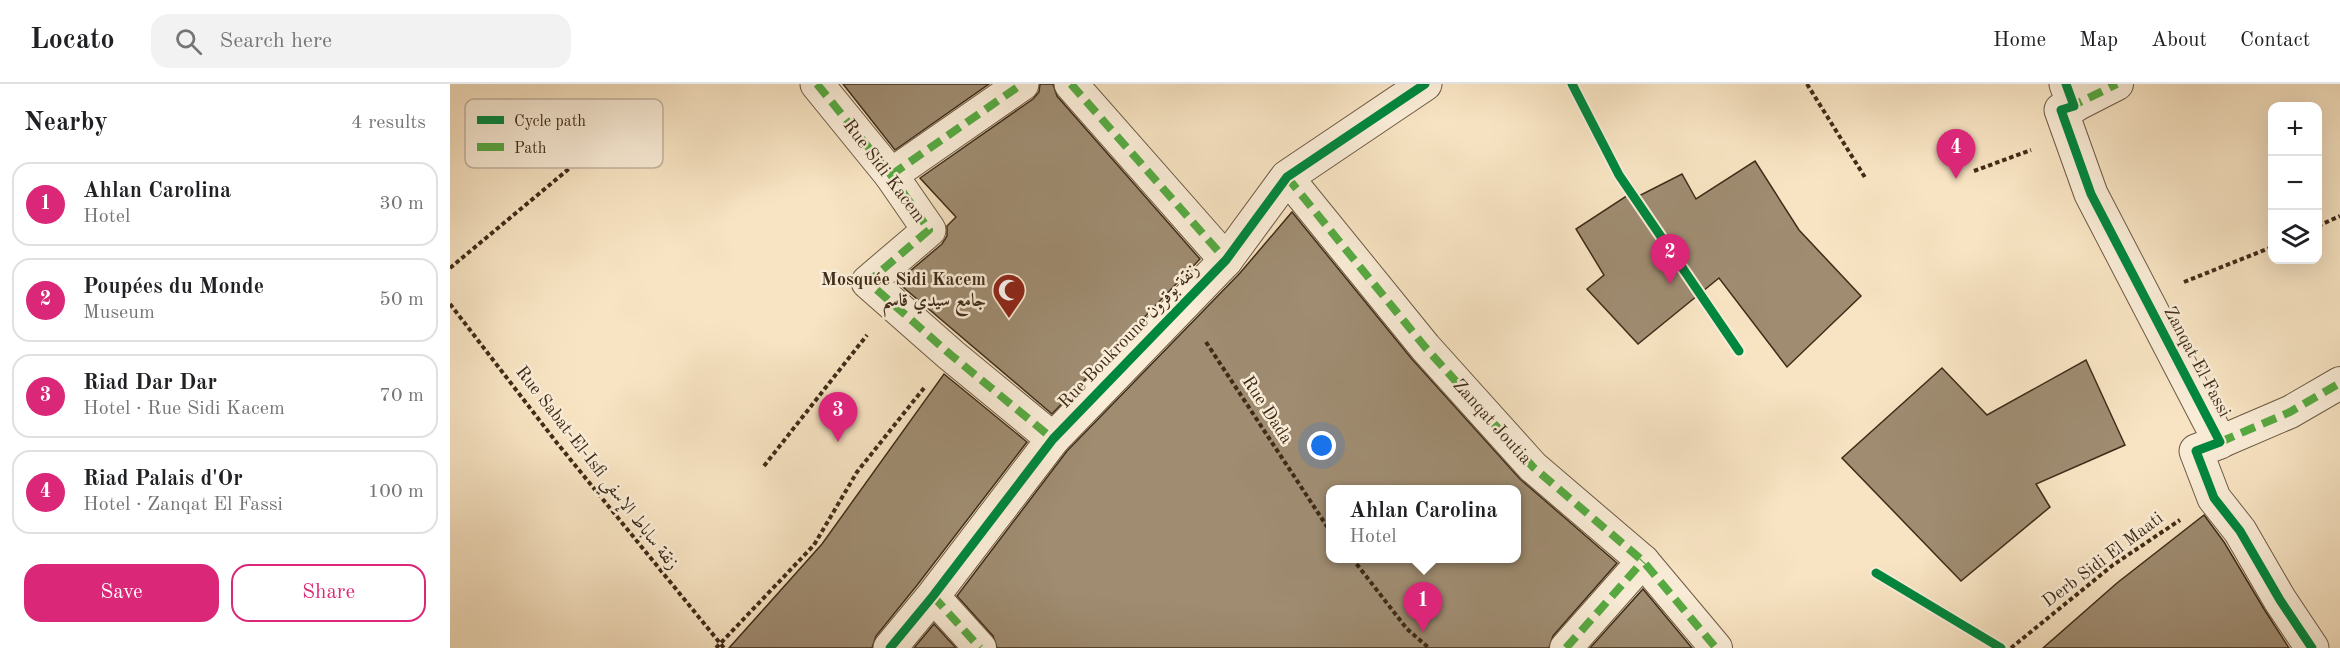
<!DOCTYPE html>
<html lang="en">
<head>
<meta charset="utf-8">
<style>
	:root { --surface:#fff; --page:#f2f2f2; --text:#202124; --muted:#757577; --line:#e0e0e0; --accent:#db2777 }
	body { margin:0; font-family:"Old Standard TT",Amiri,serif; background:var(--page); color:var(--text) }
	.controls { position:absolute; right:18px; top:18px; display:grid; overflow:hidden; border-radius:12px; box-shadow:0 6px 24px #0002 }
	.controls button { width:54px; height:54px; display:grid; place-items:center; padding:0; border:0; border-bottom:2px solid var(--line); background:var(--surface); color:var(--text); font:30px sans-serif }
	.you { position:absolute; left:872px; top:362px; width:21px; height:21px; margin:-15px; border:4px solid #fff; border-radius:50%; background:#1a73e8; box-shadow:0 0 0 9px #1a73e833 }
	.badge { display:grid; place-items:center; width:39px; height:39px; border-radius:50%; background:var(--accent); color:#fff; font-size:20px; font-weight:700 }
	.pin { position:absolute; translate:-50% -50px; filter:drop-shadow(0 2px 3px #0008) }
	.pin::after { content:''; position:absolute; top:32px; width:21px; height:18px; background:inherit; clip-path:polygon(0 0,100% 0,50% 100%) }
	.popup { position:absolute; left:876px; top:401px; width:195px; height:78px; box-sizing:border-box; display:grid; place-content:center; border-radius:12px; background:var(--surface); filter:drop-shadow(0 2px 4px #0005); font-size:20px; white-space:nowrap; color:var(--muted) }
	.popup b { font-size:22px; color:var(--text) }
	.popup::after { content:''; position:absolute; left:50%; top:100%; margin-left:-12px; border:12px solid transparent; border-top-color:var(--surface) }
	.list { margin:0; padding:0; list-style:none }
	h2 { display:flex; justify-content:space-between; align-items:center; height:78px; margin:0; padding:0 24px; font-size:26px }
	h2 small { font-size:20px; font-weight:400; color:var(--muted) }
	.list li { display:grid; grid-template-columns:39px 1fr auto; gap:18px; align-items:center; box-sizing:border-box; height:84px; margin:0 12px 12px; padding:0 12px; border:2px solid var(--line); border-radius:18px }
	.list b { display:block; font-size:22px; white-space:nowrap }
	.list p { margin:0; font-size:20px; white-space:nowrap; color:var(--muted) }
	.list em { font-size:20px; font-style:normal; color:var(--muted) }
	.actions { display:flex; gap:12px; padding:18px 24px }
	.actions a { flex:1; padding:14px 0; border:2px solid var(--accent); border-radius:18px; text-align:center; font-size:21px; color:var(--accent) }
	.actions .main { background:var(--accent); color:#fff }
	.icon { flex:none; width:33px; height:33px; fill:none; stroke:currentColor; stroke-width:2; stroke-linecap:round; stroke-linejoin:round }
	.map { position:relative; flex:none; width:1890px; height:564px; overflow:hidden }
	header { display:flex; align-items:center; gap:36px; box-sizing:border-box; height:84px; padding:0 30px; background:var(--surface); border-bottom:2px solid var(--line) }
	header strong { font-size:28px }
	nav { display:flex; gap:33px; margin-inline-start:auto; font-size:21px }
	.search { width:420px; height:54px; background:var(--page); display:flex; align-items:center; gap:15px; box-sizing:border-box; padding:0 21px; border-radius:18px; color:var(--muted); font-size:22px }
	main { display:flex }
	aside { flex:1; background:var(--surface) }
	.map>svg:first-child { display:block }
</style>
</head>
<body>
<header>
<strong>Locato</strong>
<div class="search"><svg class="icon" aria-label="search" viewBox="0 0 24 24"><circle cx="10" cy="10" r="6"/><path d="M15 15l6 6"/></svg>Search here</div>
<nav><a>Home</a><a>Map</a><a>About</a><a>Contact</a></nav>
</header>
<main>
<aside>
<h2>Nearby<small>4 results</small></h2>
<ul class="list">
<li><span class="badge">1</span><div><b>Ahlan Carolina</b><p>Hotel</p></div><em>30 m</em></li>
<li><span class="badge">2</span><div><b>Poupées du Monde</b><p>Museum</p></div><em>50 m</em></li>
<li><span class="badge">3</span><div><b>Riad Dar Dar</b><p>Hotel · Rue Sidi Kacem</p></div><em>70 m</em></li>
<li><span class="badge">4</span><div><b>Riad Palais d'Or</b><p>Hotel · Zanqat El Fassi</p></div><em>100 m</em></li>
</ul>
<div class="actions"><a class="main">Save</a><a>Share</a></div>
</aside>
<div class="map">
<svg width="1890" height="564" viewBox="0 0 1890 564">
	<rect width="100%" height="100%" fill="#f8e4c3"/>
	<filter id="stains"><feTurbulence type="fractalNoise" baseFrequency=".00333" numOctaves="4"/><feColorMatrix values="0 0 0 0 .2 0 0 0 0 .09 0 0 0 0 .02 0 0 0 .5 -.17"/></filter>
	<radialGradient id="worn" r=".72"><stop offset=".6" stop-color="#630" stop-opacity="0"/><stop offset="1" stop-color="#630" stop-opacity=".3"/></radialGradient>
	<!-- building -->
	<g fill="#9f8c71" stroke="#3f2c18" stroke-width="1.5" fill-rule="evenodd">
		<polygon points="393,0 539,0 445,66"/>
		<polygon points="590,0 603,0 607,12 750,175 602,330 447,198 492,160 497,152 497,142 506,133 470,94 583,15 589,8"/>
		<polygon points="1305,77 1349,146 1411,212 1337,283 1269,194 1188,260 1137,205 1154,191 1126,145 1178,111 1181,116 1232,90 1246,115"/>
		<path d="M842 128 961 274 1070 395 1167 479 1103 552 1099 564H547L543 552 507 512 617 367 790 189ZM880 405H1066V474H880Z"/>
		<polygon points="1636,276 1675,361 1586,400 1600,423 1511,497 1392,374 1492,284 1537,331"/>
		<polygon points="494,290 577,358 468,500 426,552 422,564 279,564 372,460"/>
		<polygon points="1754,431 1774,458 1814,525 1839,564 1593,564 1667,499"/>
		<polygon points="1193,505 1242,564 1140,564"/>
		<polygon points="484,540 506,564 464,564"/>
	</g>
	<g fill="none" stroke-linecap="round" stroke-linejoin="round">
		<defs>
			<g id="pedestrian">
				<polyline points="1624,22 1667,0"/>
				<polyline points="837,93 975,263 1083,383 1193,477 1266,564"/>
				<polyline points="1770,358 1840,328 1890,299"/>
				<polyline points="483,512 530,564"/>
				<polyline points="1116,564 1193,477"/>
			</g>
			<g id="minor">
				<polyline points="367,0 441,91 479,146 418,198 501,271 603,355"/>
				<polyline points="621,0 776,176"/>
				<polyline points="1616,0 1624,22 1611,26 1641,110 1770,358 1746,367 1764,414 1790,447 1830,516 1862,564"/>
				<polyline points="441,91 572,0"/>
				<polyline points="440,564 483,512 603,355 776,176 837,93 975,0"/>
			</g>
		</defs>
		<!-- pedestrian casing -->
		<use href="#pedestrian" stroke="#6d5a43" stroke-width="34"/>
		<!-- minor casing -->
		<use href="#minor" stroke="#6d5a43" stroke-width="35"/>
		<!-- path -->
		<g stroke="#3f2c18" stroke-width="4" stroke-dasharray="4.5 3" stroke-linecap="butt">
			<polyline points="1357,0 1416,95"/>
			<polyline points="1524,87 1581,66"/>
			<polyline points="1868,142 1890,132"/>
			<polyline points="0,184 139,68"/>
			<polyline points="1734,198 1822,163"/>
			<polyline points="0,220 107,359 274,564"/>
			<polyline points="756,258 880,447"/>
			<polyline points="314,382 417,251"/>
			<polyline points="902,474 957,545 979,564"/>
			<polyline points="266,564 364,461 407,388 474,304"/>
			<polyline points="1561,564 1663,481 1730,436"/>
		</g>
		<!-- pedestrian -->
		<use href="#pedestrian" stroke="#faedd8" stroke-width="32"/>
		<!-- minor -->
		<use href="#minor" stroke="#faedd8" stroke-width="33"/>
		<!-- quiet -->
		<g stroke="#56ab42" stroke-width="8" stroke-dasharray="15 8" stroke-linecap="butt">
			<polyline points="367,0 441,91 479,146 418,198 501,271 603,355"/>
			<polyline points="621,0 776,176"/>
			<polyline points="1618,24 1667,0"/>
			<polyline points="441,91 572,0"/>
			<polyline points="837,93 975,263 1083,383 1193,477 1266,564"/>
			<polyline points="1770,358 1840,328 1890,299"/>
			<polyline points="483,512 530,564"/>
			<polyline points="1116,564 1193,477"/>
		</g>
		<defs>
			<g id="cycleway">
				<polyline points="1122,0 1169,91 1289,267"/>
				<polyline points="1616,0 1624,22 1611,26 1641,110 1770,358 1746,367 1764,414 1790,447 1830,516 1862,564"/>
				<polyline points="1426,489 1551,564"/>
				<polyline points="440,564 483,512 603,355 776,176 837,93 975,0"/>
			</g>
		</defs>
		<!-- cycleway casing -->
		<use href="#cycleway" stroke="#faedd8" stroke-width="13"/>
		<!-- cycleway -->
		<use href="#cycleway" stroke="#00873e" stroke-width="9"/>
	</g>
	<!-- icons -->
	<defs>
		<symbol id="mosque-pin" viewBox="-11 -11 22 30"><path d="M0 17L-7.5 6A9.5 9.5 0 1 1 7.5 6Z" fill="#8f2418" stroke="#faedd8"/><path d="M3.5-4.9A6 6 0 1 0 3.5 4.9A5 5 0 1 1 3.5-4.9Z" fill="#fff"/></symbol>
	</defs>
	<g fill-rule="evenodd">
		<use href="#mosque-pin" x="540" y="187" width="38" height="52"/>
	</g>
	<g text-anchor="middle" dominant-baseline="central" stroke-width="5" stroke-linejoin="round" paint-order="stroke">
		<!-- street labels -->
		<g font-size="18" fill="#3f2c18" stroke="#faedd8">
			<text transform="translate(434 87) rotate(53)">Rue Sidi Kacem</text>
			<text transform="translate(679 252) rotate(-46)">Rue Boukroune زنقة بوقرون</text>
			<text transform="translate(1747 278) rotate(62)">Zanqat El Fassi</text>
			<text transform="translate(817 326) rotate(57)">Rue Dada</text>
			<text transform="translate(1042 338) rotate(48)">Zanqat Joutia</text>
			<text transform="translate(147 384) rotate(52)">Rue Sabat-El-Isfi زنقة ساباط الإسفي</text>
			<text transform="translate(1653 476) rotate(-37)">Derb Sidi El Maati</text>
		</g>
		<!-- poi labels -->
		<g font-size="18" font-weight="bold" fill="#3f2c18" stroke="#faedd8" text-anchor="end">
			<text x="536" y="196">Mosquée Sidi Kacem<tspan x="536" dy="21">جامع سيدي قاسم</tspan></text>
		</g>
	</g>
	<!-- legend -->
	<rect x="15" y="15" width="198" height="69" rx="9" fill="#faedd8" stroke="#c2b39e" stroke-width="1.5"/>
	<rect x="27" y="32" width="27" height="8" fill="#00873e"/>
	<rect x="27" y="59" width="27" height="8" fill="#56ab42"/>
	<g font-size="16" fill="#3f2c18">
		<text x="64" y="42">Cycle path</text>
		<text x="64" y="69">Path</text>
	</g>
	<rect width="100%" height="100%" filter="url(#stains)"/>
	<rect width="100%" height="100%" fill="url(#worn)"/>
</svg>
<div class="controls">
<button>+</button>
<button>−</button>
<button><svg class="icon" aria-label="layers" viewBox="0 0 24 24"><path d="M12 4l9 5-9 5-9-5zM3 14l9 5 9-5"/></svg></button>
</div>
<div class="you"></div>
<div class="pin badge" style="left:973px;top:548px">1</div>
<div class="popup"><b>Ahlan Carolina</b>Hotel</div>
<div class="pin badge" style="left:1220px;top:200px">2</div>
<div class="pin badge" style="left:388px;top:358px">3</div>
<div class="pin badge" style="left:1506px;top:95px">4</div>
</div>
</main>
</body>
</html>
